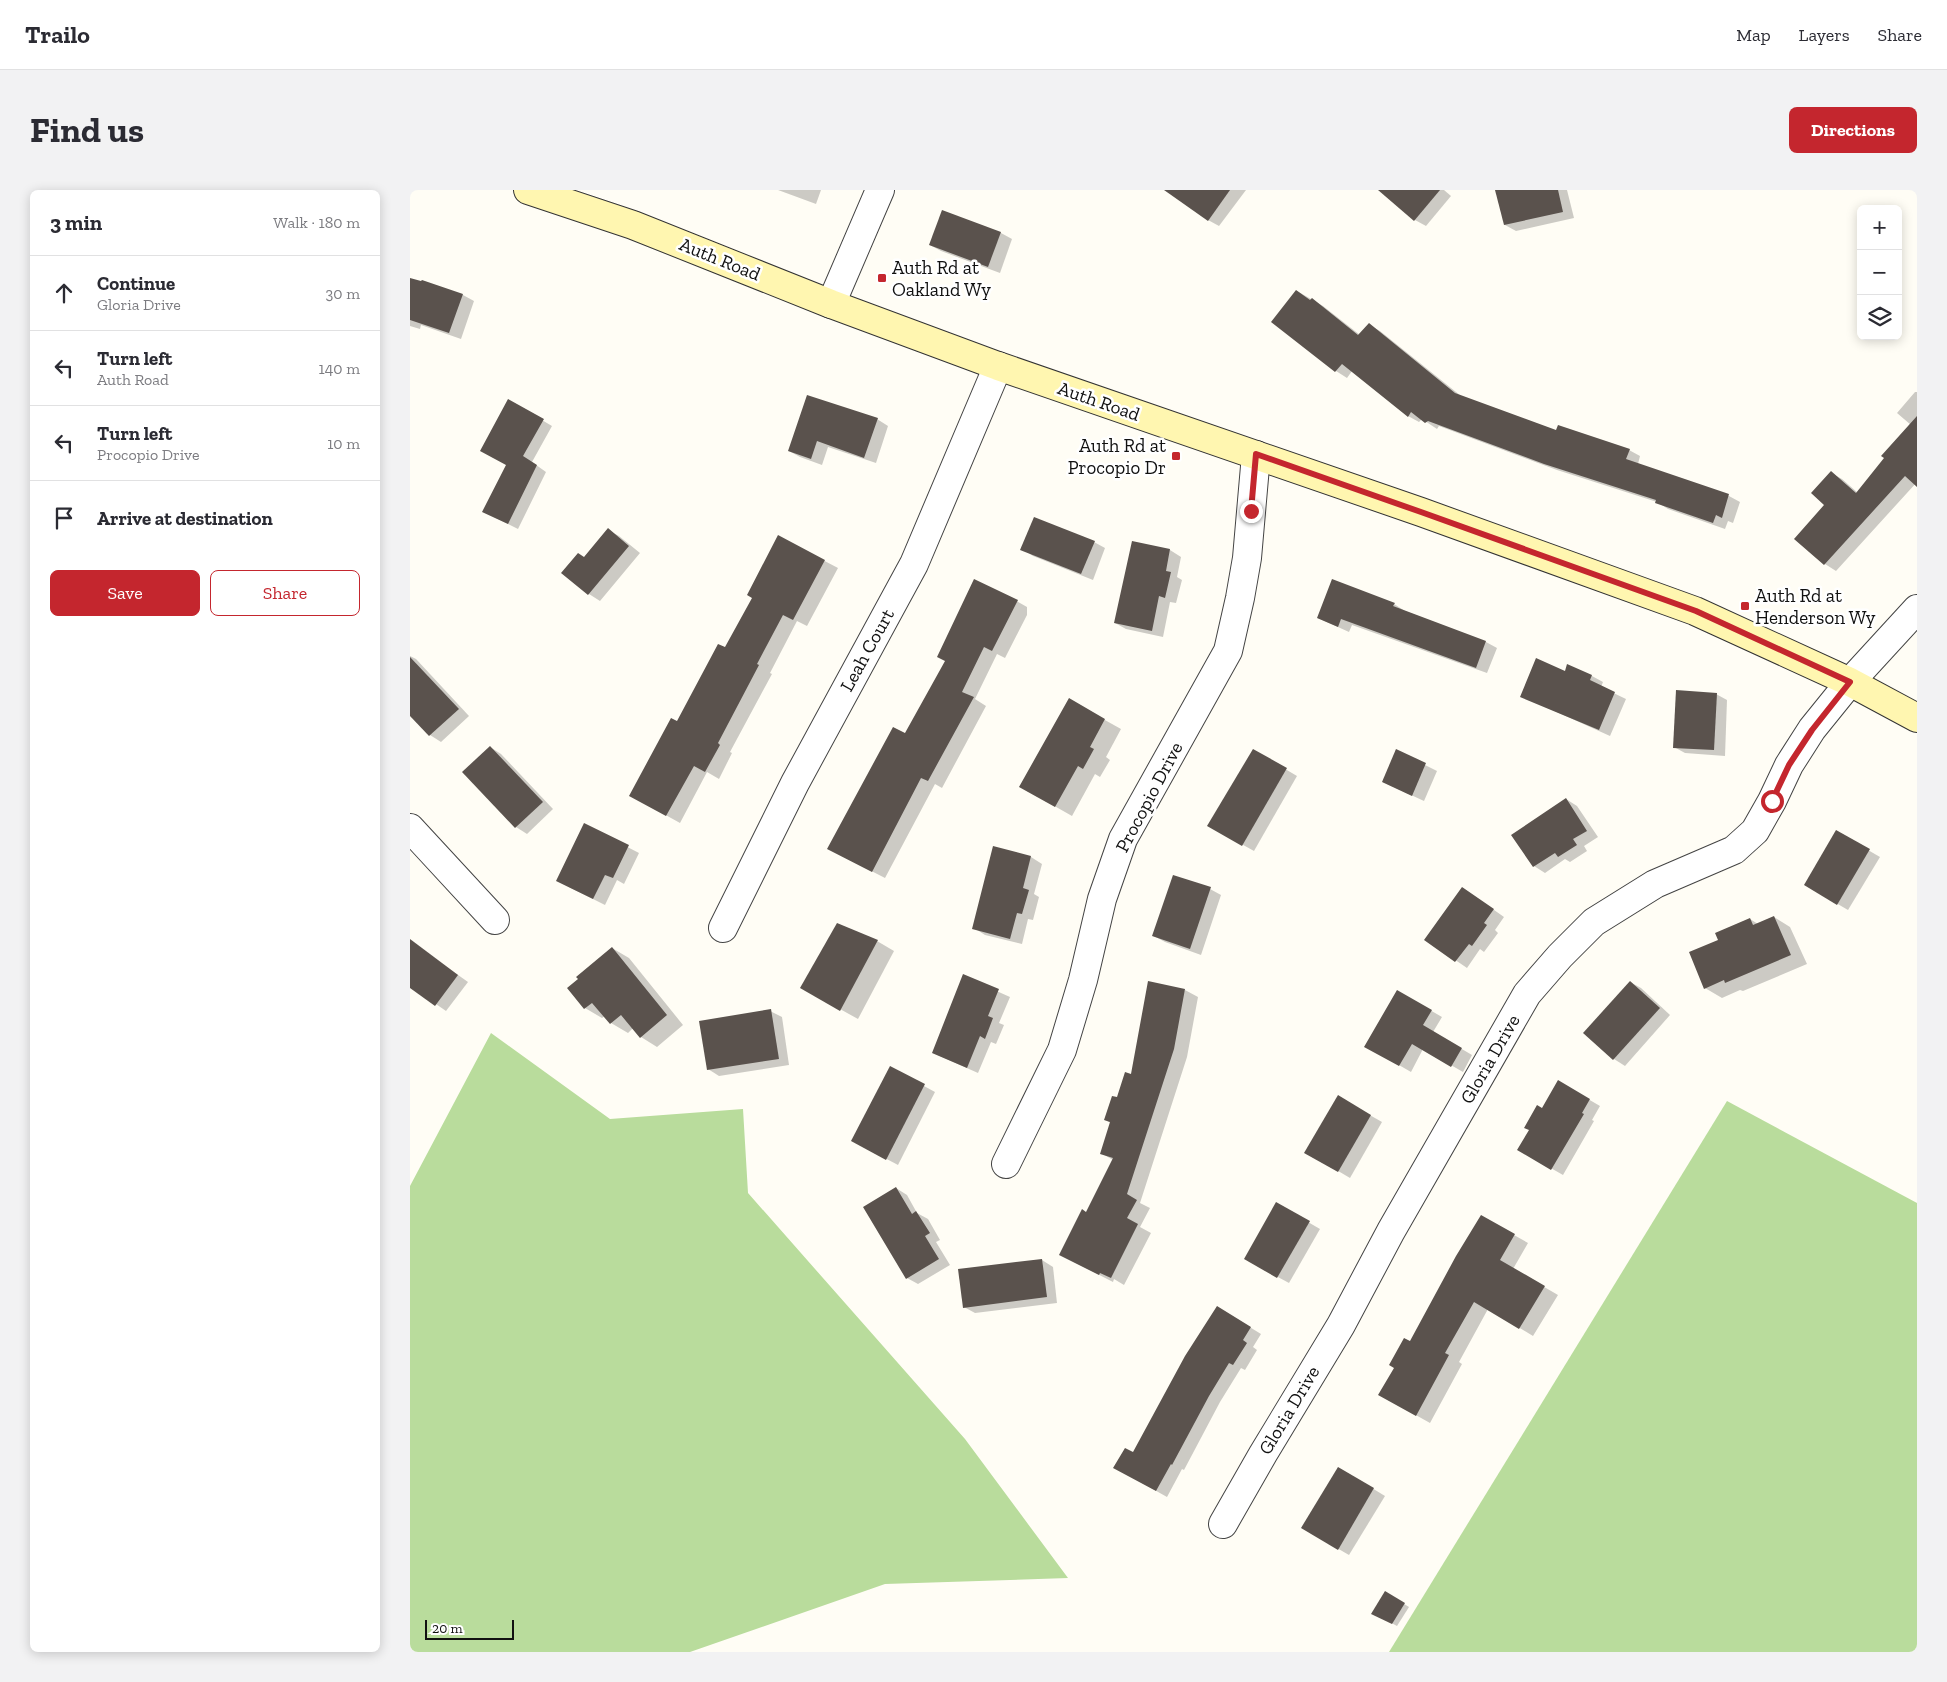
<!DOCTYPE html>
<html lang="en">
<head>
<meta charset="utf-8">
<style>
	:root { --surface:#fff; --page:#f2f2f3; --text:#2b2b33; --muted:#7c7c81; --line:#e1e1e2; --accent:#c4262e }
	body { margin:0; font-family:"Zilla Slab",serif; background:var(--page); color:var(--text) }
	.controls { position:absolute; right:15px; top:15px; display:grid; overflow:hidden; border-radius:8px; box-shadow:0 2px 12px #0003 }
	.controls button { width:45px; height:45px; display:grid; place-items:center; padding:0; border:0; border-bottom:1px solid var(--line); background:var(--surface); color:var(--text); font:25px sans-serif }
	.scale { position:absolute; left:15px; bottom:12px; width:89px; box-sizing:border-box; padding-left:5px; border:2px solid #111; border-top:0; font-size:14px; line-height:18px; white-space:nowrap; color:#111; -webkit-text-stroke:4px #fff; paint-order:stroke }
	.stop { position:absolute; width:15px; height:15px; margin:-11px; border:4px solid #c4262e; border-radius:50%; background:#fff }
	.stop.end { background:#c4262e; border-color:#fff; box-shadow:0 1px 5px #0008 }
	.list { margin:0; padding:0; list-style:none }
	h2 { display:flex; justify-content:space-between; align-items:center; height:65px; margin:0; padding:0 20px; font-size:21px }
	h2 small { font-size:16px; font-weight:400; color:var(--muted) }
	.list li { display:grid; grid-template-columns:32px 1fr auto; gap:15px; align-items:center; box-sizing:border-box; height:75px; padding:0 20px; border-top:1px solid var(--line) }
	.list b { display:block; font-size:19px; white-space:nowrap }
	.list p { margin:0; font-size:16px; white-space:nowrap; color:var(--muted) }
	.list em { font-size:16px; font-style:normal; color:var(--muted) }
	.actions { display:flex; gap:10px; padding:15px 20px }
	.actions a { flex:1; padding:11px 0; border:1px solid var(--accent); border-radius:8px; text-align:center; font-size:18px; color:var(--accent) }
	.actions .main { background:var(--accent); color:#fff }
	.icon { flex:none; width:28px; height:28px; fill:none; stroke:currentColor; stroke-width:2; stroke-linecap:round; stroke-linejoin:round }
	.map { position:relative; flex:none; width:1507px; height:1462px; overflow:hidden; border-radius:8px }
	header { display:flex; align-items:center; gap:30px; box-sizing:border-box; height:70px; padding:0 25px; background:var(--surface); border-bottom:1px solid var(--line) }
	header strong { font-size:24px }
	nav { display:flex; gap:28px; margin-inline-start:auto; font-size:18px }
	.intro { display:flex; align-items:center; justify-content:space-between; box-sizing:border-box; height:120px; padding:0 30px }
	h1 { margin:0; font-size:35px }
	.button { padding:12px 22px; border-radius:8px; background:var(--accent); color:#fff; font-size:18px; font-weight:700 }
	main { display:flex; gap:30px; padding:0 30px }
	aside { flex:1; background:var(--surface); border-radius:8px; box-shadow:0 2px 12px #0003 }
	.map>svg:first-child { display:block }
</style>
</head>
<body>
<header>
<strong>Trailo</strong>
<nav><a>Map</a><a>Layers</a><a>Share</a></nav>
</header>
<div class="intro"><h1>Find us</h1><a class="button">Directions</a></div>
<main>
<aside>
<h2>3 min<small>Walk · 180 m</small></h2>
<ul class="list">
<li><svg class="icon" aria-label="ahead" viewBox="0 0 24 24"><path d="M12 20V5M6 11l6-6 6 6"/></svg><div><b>Continue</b><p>Gloria Drive</p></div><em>30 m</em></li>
<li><svg class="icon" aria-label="left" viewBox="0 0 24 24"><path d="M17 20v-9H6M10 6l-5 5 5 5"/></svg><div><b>Turn left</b><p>Auth Road</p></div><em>140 m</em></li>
<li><svg class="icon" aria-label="left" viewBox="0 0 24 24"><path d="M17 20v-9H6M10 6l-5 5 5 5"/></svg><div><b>Turn left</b><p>Procopio Drive</p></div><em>10 m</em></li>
<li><svg class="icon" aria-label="arrive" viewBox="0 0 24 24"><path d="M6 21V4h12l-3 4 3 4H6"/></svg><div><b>Arrive at destination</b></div></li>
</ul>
<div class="actions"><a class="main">Save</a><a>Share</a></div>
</aside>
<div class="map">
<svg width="1507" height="1462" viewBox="0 0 1507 1462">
	<rect width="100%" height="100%" fill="#fffdf5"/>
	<!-- forest -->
	<g fill="#b9dc9c">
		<polygon points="81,843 200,929 333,919 338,1003 555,1249 658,1388 475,1394 280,1462 0,1462 0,996"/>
		<polygon points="1317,911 1507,1013 1507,1462 979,1462"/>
	</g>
	<!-- shadow -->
	<g fill="#0003">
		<polygon points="368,0 411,0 406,14"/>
		<polygon points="767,0 836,0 809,36 798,30"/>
		<polygon points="970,0 1034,0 1041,6 1016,36 1005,30"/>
		<polygon points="1089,0 1157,0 1164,28 1106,41 1095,35"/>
		<polygon points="532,22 591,43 602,49 590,83 531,61 520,55"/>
		<polygon points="0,89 53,105 64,111 51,149 11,135 10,139 0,136"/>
		<polygon points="887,101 913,116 950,145 959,135 970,141 1051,206 1147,241 1219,260 1230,266 1228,274 1319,306 1330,312 1323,333 1318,331 1315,339 1258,319 1247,312 1147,280 1029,236 1027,239 1012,229 1009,232 998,226 942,181 937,188 926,181 863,131"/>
		<polygon points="1505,202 1507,202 1507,292 1426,381 1415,374 1386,349 1416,314 1421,283 1432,289 1448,303 1501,235 1487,223"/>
		<polygon points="98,210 142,236 122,272 136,282 108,339 84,327 97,275"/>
		<polygon points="467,229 478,236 466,273 418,257 412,275 390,267 379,261"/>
		<polygon points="198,340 209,346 230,363 190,411 179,404 152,383 174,368"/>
		<polygon points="369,347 428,378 397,436 387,431 360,483 362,484 320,562 322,563 309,589 297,582 270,633 234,613 268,533 316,459 344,408"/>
		<polygon points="684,352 695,358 683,390 623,366 612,359"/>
		<polygon points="723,352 760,360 771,367 767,387 772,390 766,413 760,412 753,447 716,439 705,433"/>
		<polygon points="603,409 617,417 617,425 595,468 587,464 565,509 576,516 532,598 525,594 475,688 432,666 495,545"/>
		<polygon points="984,414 995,421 1076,452 1087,458 1077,483 942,435 939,442 908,428"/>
		<polygon points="0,466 6,469 59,526 31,552 20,545 0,524"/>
		<polygon points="1158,476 1182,486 1193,492 1191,497 1216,509 1200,546 1111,506 1155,482"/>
		<polygon points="1306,504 1317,510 1315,566 1275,563 1264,557"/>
		<polygon points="659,510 711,539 696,567 700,570 690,587 685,584 662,626 611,597"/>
		<polygon points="80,557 91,564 143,619 117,644 106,637"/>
		<polygon points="843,560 887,586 844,661 799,636"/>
		<polygon points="987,561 1027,581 1014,611 973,592"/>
		<polygon points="1156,609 1167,616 1188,647 1174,656 1177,661 1160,672 1155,669 1135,683 1124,676"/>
		<polygon points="175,635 229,663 214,694 207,690 195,715 159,697"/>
		<polygon points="1427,642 1470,667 1438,720 1395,695"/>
		<polygon points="584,658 621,667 632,674 624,704 629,707 623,730 618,729 612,754 575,745 564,738"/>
		<polygon points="1053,698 1094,727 1085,740 1088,743 1074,762 1070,759 1057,778 1016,750"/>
		<polygon points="800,699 811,705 791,765 755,752 744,746"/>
		<polygon points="1364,727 1380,737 1397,774 1333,801 1330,800 1312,808 1295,798 1309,751 1340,729 1348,734"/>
		<polygon points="0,751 58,792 36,821 0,796"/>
		<polygon points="467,751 484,761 448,829 392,798"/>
		<polygon points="202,758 219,768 273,835 247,857 231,847 223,838 218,843 201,833 195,826 192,828 175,818 159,798"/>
		<polygon points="553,786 600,807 589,833 594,835 586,854 581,852 568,883 523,863"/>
		<polygon points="1220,792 1231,798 1260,825 1215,876 1204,869 1175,843"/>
		<polygon points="775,800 788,807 777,867 730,1013 740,1018 730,1037 741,1043 714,1095 704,1089 703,1092 664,1072 677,1023 703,970 691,963 701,933 695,930"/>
		<polygon points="987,801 1032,827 1023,842 1062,865 1053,882 1013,859 1001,882 956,856"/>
		<polygon points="360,821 372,827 379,875 309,886 298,879"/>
		<polygon points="481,878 525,902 488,975 454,957"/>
		<polygon points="1149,892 1190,916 1182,930 1184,931 1153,985 1109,960"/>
		<polygon points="928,907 972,932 940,988 896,962"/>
		<polygon points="486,998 497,1005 507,1023 518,1029 530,1050 526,1052 540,1075 508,1094 497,1088"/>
		<polygon points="867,1014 910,1039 879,1093 835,1069"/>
		<polygon points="1072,1027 1118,1053 1103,1079 1148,1105 1123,1146 1078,1119 1049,1172 1052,1174 1020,1233 970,1205"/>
		<polygon points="632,1070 643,1077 647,1113 565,1123 554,1117"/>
		<polygon points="807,1117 851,1144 843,1157 847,1160 835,1180 831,1178 810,1212 774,1280 772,1279 757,1307 716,1284 724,1264"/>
		<polygon points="929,1278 975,1306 939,1365 892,1338"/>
		<polygon points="975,1402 999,1417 987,1436 963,1423"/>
	</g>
	<!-- building -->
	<g fill="#5a524d">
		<polygon points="754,0 820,0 798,31"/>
		<polygon points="968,0 1030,0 1004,31"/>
		<polygon points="1085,0 1148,0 1153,22 1094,35"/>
		<polygon points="532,20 591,42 578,77 519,55"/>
		<polygon points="0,88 11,91 12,90 53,104 39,143 0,130"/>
		<polygon points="886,100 900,110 902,108 948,145 959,133 1045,203 1146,240 1148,235 1220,259 1216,269 1319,304 1312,328 1306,325 1303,333 1245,313 1246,310 1134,274 1018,231 1015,233 1001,222 998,227 932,174 925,182 861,132"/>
		<polygon points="397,205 468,228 454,268 407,251 401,269 378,261"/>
		<polygon points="98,209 134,229 113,266 127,275 98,334 72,322 96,275 70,261"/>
		<polygon points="1507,226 1507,297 1495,286 1414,375 1384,349 1414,315 1401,303 1421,281 1446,303 1474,268 1471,266"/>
		<polygon points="624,327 685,351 671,384 610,360"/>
		<polygon points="198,338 219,356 178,405 151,383 168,363 174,367"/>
		<polygon points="368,345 415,370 383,430 373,425 347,474 349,475 308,553 310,555 295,582 284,576 256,626 219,606 261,528 267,531 308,454 315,457 342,408 337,405"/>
		<polygon points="722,351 760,359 756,381 761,382 755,408 749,406 742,441 704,433"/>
		<polygon points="564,389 608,410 582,461 574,457 552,502 564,507 518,591 511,588 462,682 417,659 483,537 495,543 535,471 527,467"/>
		<polygon points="922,389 985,413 983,416 1076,451 1066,478 931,429 928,437 907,428"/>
		<polygon points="0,467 49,519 19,546 0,526"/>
		<polygon points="1126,468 1155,481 1157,474 1182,485 1180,490 1205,502 1189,540 1110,507"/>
		<polygon points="1266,500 1307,503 1304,560 1263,558"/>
		<polygon points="659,508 695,529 680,557 684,559 673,579 668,576 645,617 609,597"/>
		<polygon points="80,556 133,612 105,638 52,582"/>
		<polygon points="843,559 877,578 832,656 797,636"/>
		<polygon points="986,559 1016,573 1002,606 972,592"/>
		<polygon points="1156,608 1177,641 1163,649 1167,655 1148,667 1145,663 1123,677 1101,645"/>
		<polygon points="174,633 219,655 203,688 195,685 183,709 146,691"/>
		<polygon points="1426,640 1460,659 1427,715 1394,695"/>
		<polygon points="583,656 621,666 613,698 619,700 612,724 607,723 600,749 562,739"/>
		<polygon points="763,685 801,697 780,759 742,746"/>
		<polygon points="1052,697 1084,719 1074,733 1077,735 1062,756 1059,754 1045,772 1014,750"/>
		<polygon points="1364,726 1381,765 1315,793 1314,790 1294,799 1279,762 1308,750 1305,743 1340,728 1343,735"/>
		<polygon points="427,733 468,750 430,821 390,798"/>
		<polygon points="0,749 48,785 25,816 0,798"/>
		<polygon points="202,757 257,825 230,848 211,825 200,834 182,813 174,819 157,798 168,789 166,787"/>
		<polygon points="553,784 589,799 578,826 583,828 575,849 570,846 557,878 522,863"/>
		<polygon points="738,791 775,799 764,859 717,1004 727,1010 717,1028 728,1034 701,1088 690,1083 689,1085 649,1065 672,1019 676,1022 703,968 690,964 700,932 694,930 702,906 707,907 715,882 721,884"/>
		<polygon points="1220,791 1250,818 1203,870 1173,843"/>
		<polygon points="987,800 1022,820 1013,835 1052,858 1041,877 1002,854 989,876 954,857"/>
		<polygon points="361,819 369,869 297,880 289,831"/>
		<polygon points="480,876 515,894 476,970 441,951"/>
		<polygon points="1148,890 1180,909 1172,923 1174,924 1141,980 1107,960 1119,940 1114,938 1127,915 1132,918"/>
		<polygon points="928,905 961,925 928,982 894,963"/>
		<polygon points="486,997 502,1024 506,1021 520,1043 515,1046 529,1069 496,1089 453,1017"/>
		<polygon points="866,1012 900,1031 867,1088 834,1069"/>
		<polygon points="1071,1025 1105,1044 1090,1070 1135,1096 1109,1139 1064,1112 1035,1163 1039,1165 1006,1226 968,1205 984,1178 979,1175 994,1148 1000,1151 1046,1066"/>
		<polygon points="632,1069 637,1107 553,1118 548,1079"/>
		<polygon points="807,1116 841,1137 833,1150 837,1153 823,1175 819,1173 799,1206 762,1275 761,1274 746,1301 703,1278 715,1258 723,1262 775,1166"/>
		<polygon points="928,1277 964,1298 928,1360 891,1338"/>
		<polygon points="975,1401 995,1413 982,1434 961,1424"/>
	</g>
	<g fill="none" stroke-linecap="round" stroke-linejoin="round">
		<defs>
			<g id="street">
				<polyline points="421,114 470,0"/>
				<polyline points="0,638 85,730"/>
				<polyline points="313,738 385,593 504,374 588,176"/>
				<polyline points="596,974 652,860 673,790 692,709 713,649 818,461 830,408 837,368 846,265"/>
				<polyline points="813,1334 853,1264 931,1135 981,1041 1117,804 1150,766 1184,732 1245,694 1324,660 1345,641 1362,611 1379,575 1402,539 1440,492 1507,419"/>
			</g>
			<polyline id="secondary" points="118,0 223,35 421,114 588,176 1011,322 1285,421 1440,492 1507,528"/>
		</defs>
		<!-- street casing -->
		<use href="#street" stroke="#444" stroke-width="30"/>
		<!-- secondary casing -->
		<use href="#secondary" stroke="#333" stroke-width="30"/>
		<!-- street -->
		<use href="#street" stroke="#fff" stroke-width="28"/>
		<!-- secondary -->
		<use href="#secondary" stroke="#fff6b0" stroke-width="28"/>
	</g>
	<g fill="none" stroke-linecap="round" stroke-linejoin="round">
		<!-- route -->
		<polyline stroke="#c4262e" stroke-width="6" points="841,321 846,264 1011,322 1286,421 1440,492 1402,540 1379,575 1362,611"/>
	</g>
	<!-- markers -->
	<g fill="#c4262e" stroke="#fff" stroke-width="2">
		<rect x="467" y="83" width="10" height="10" rx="2.5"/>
		<rect x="761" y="261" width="10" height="10" rx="2.5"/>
		<rect x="1330" y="411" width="10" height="10" rx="2.5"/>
	</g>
	<g text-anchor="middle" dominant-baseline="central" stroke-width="5" stroke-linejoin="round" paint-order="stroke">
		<!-- street labels -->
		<g font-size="19" fill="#111" stroke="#fff">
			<text transform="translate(310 69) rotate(22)">Auth Road</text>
			<text transform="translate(689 211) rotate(19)">Auth Road</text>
			<text transform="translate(457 460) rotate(-61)">Leah Court</text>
			<text transform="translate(739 607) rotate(-62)">Procopio Drive</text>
			<text transform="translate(1080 869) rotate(-60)">Gloria Drive</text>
			<text transform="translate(879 1220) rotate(-59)">Gloria Drive</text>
		</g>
		<!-- poi labels -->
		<g font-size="19" fill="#111" stroke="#fff" text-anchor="start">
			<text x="482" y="77">Auth Rd at<tspan x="482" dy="22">Oakland Wy</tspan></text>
			<text x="756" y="255" text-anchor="end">Auth Rd at<tspan x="756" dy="22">Procopio Dr</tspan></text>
			<text x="1345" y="405">Auth Rd at<tspan x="1345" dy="22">Henderson Wy</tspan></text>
		</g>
	</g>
</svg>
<div class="controls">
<button>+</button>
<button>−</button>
<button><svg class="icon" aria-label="layers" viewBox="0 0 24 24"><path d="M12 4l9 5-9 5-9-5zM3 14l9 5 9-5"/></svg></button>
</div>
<div class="scale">20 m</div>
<div class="stop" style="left:1362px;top:611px"></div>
<div class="stop end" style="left:841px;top:321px"></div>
</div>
</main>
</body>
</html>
